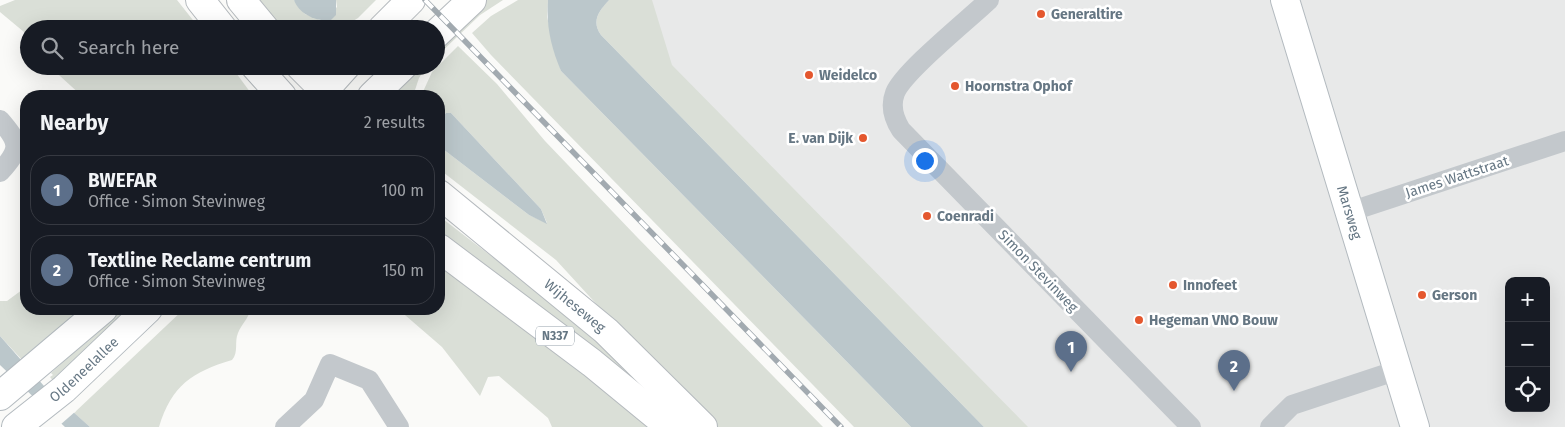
<!DOCTYPE html>
<html lang="en">
<head>
<meta charset="utf-8">
<style>
	:root { --surface:#171b24; --page:#242831; --text:#f1f3f6; --muted:#9ea1a6; --line:#363941; --accent:#e4572e }
	body { margin:0; font-family:"Fira Sans",sans-serif; background:var(--page); color:var(--text) }
	.controls { position:absolute; right:15px; bottom:15px; display:grid; overflow:hidden; border-radius:10px; box-shadow:0 5px 20px #0002 }
	.controls button { width:45px; height:45px; display:grid; place-items:center; padding:0; border:0; border-bottom:1px solid var(--line); background:var(--surface); color:var(--text); font:25px sans-serif }
	.you { position:absolute; left:924px; top:160px; width:18px; height:18px; margin:-12px; border:4px solid #fff; border-radius:50%; background:#1a73e8; box-shadow:0 0 0 8px #1a73e833 }
	.badge { display:grid; place-items:center; width:32px; height:32px; border-radius:50%; background:var(--accent); color:#fff; font-size:16px; font-weight:700 }
	.pin { position:absolute; translate:-50% -41px; filter:drop-shadow(0 1px 2px #0008) }
	.pin::after { content:''; position:absolute; top:26px; width:18px; height:15px; background:inherit; clip-path:polygon(0 0,100% 0,50% 100%) }
	.list { margin:0; padding:0; list-style:none }
	h2 { display:flex; justify-content:space-between; align-items:center; height:65px; margin:0; padding:0 20px; font-size:21px }
	h2 small { font-size:16px; font-weight:400; color:var(--muted) }
	.list li { display:grid; grid-template-columns:32px 1fr auto; gap:15px; align-items:center; box-sizing:border-box; height:70px; margin:0 10px 10px; padding:0 10px; border:1px solid var(--line); border-radius:20px }
	.list b { display:block; font-size:19px; white-space:nowrap }
	.list p { margin:0; font-size:16px; white-space:nowrap; color:var(--muted) }
	.list em { font-size:16px; font-style:normal; color:var(--muted) }
	.icon { flex:none; width:28px; height:28px; fill:none; stroke:currentColor; stroke-width:2; stroke-linecap:round; stroke-linejoin:round }
	.map { position:relative; flex:none; width:1565px; height:427px; overflow:hidden }
	.search { position:absolute; background:var(--surface); box-shadow:0 5px 20px #0002; left:20px; top:20px; width:425px; height:55px; display:flex; align-items:center; gap:12px; box-sizing:border-box; padding:0 18px; border-radius:28px; color:var(--muted); font-size:19px }
	.panel { position:absolute; background:var(--surface); box-shadow:0 5px 20px #0002; left:20px; top:90px; width:425px; height:225px; border-radius:20px }
	.map>svg:first-child { display:block }
</style>
</head>
<body>
<div class="map">
<svg width="1565" height="427" viewBox="0 0 1565 427">
	<rect width="100%" height="100%" fill="#fafaf8"/>
	<!-- built -->
	<path fill="#e8e9e9" fill-rule="evenodd" d="M595 0H1565V427H1023ZM1509 281H1546V408H1509Z"/>
	<!-- green -->
	<g fill="#dadfd7">
		<polygon points="15,0 177,0 200,29 29,29 29,45 23,39 24,32 0,12 0,6"/>
		<polygon points="253,0 294,0 305,14 323,21 337,7 336,0 376,0 358,18 340,29 287,29 275,22"/>
		<polygon points="487,0 503,0 480,15 436,57 436,48"/>
		<polygon points="518,0 548,0 547,17 561,71 911,427 854,427 491,55 472,33 491,16"/>
		<path d="M609 0H652L672 65 1028 427H984L601 35C591 21 599 11 609 0Z"/>
		<polygon points="458,46 497,84 545,141 636,236 823,427 716,427 634,345 556,260 439,169 439,146 529,215 547,223 541,209 451,113 446,113 439,119 439,96 421,96 432,72"/>
		<polygon points="49,66 231,66 253,96 82,96"/>
		<polygon points="417,66 427,66 419,78 413,96 395,96 404,79"/>
		<polygon points="439,216 602,341 688,427 680,427 439,239"/>
		<polygon points="439,255 660,427 552,427 548,418 499,376 488,377 480,396 442,347 398,309 439,309"/>
		<polygon points="26,287 26,309 94,309 24,362 0,336 0,301 7,301"/>
		<polygon points="121,309 129,309 55,383 50,377 53,375 51,373"/>
		<path d="M184 309H251C248 319 241 325 238 333 234 342 239 352 232 360 192 372 172 385 159 427H90L74 413Z"/>
	</g>
	<!-- water -->
	<g fill="#bbc7cb">
		<path d="M294 0H336V15L331 20C316 22 299 14 294 0Z"/>
		<path d="M548 0H609C599 11 591 21 601 35L984 427H911L561 71C551 47 546 26 548 0Z"/>
		<polygon points="446,113 451,113 541,209 547,224 529,215 439,146 439,119"/>
		<polygon points="0,336 44,386 90,427 65,427 0,365"/>
	</g>
	<!-- pier -->
	<polygon fill="#fafaf8" points="33,401 66,401 76,411 60,425"/>
	<g fill="none" stroke-linecap="round" stroke-linejoin="round">
		<defs>
			<g id="secondary">
				<path id="s1" d="M1285 0 1415 427"/>
				<polyline points="0,396 103,309"/>
				<path id="s2" d="M16 427 64 389 148 309"/>
			</g>
			<g id="primary">
				<polyline points="200,0 223,29"/>
				<polyline points="241,0 265,29"/>
				<polyline points="382,29 411,0"/>
				<polyline points="436,34 472,0"/>
				<polyline points="255,66 282,96"/>
				<polyline points="300,66 330,96"/>
				<polyline points="319,96 346,66"/>
				<polyline points="372,96 403,66"/>
				<path id="s3" d="M439 194 606 331 703 427"/>
				<polyline points="439,248 592,363 670,427"/>
			</g>
		</defs>
		<!-- secondary casing -->
		<use href="#secondary" stroke="#b3babf" stroke-width="30"/>
		<!-- primary casing -->
		<use href="#primary" stroke="#b5babe" stroke-width="30"/>
		<!-- street -->
		<g stroke="#c3c8cc" stroke-width="20">
			<path d="M989 0C969 19 903 72 895 93 890 106 894 119 901 130L1191 427"/>
			<path d="M0 120C20 143 21 149 0 172"/>
			<polyline points="1349,212 1565,141"/>
			<polyline points="285,427 314,400 330,364 369,380 399,427"/>
			<polyline points="1270,427 1292,405 1398,370"/>
		</g>
		<!-- secondary -->
		<use href="#secondary" stroke="#fff" stroke-width="28"/>
		<!-- primary -->
		<use href="#primary" stroke="#fff" stroke-width="28"/>
		<defs>
			<polyline id="rail" points="425,0 841,427"/>
		</defs>
		<!-- rail casing -->
		<use href="#rail" stroke="#a2aab0" stroke-width="5.5"/>
		<!-- rail -->
		<use href="#rail" stroke="#fff" stroke-width="4" stroke-dasharray="11" stroke-linecap="butt"/>
	</g>
	<!-- markers -->
	<g fill="#e4572e" stroke="#fff" stroke-width="2">
		<circle cx="1041" cy="14" r="5"/>
		<circle cx="809" cy="75" r="5"/>
		<circle cx="955" cy="86" r="5"/>
		<circle cx="863" cy="138" r="5"/>
		<circle cx="927" cy="216" r="5"/>
		<circle cx="1173" cy="285" r="5"/>
		<circle cx="1422" cy="295" r="5"/>
		<circle cx="1139" cy="320" r="5"/>
	</g>
	<g text-anchor="middle" dominant-baseline="central" stroke-width="5" stroke-linejoin="round" paint-order="stroke">
		<!-- shield labels -->
		<rect fill="#fff" stroke="#939fa8" stroke-width="1" x="536" y="326.5" width="38" height="19" rx="4"/>
		<g font-size="12" font-weight="bold" fill="#657683">
			<text x="555" y="336">N337</text>
		</g>
		<!-- poi labels -->
		<g font-size="14" font-weight="bold" fill="#657683" stroke="#fff" text-anchor="start">
			<text x="1051" y="14">Generaltire</text>
			<text x="819" y="75">Weidelco</text>
			<text x="965" y="86">Hoornstra Ophof</text>
			<text x="853" y="138" text-anchor="end">E. van Dijk</text>
			<text x="937" y="216">Coenradi</text>
			<text x="1183" y="285">Innofeet</text>
			<text x="1432" y="295">Gerson</text>
			<text x="1149" y="320">Hegeman VNO Bouw</text>
		</g>
		<!-- street labels -->
		<g font-size="14" fill="#657683" stroke="#fff">
			<text transform="translate(1457 177) rotate(-18)">James Wattstraat</text>
			<text stroke="none"><textPath href="#s1" startOffset="222">Marsweg</textPath></text>
			<text transform="translate(1038 271) rotate(46)">Simon Stevinweg</text>
			<text stroke="none"><textPath href="#s3" startOffset="176">Wijheseweg</textPath></text>
			<text stroke="none"><textPath href="#s2" startOffset="89">Oldeneelallee</textPath></text>
		</g>
	</g>
</svg>
<div class="controls">
<button>+</button>
<button>−</button>
<button><svg class="icon" aria-label="locate" viewBox="0 0 24 24"><circle cx="12" cy="12" r="6"/><path d="M12 2v4M12 18v4M2 12h4M18 12h4"/></svg></button>
</div>
<div class="you"></div>
<div class="pin badge" style="left:1071px;top:372px;background:#5c6f8a">1</div>
<div class="pin badge" style="left:1234px;top:391px;background:#5c6f8a">2</div>
<div class="search"><svg class="icon" aria-label="search" viewBox="0 0 24 24"><circle cx="10" cy="10" r="6"/><path d="M15 15l6 6"/></svg>Search here</div>
<section class="panel">
<h2>Nearby<small>2 results</small></h2>
<ul class="list">
<li><span class="badge" style="background:#5c6f8a">1</span><div><b>BWEFAR</b><p>Office · Simon Stevinweg</p></div><em>100 m</em></li>
<li><span class="badge" style="background:#5c6f8a">2</span><div><b>Textline Reclame centrum</b><p>Office · Simon Stevinweg</p></div><em>150 m</em></li>
</ul>
</section>
</div>
</body>
</html>
